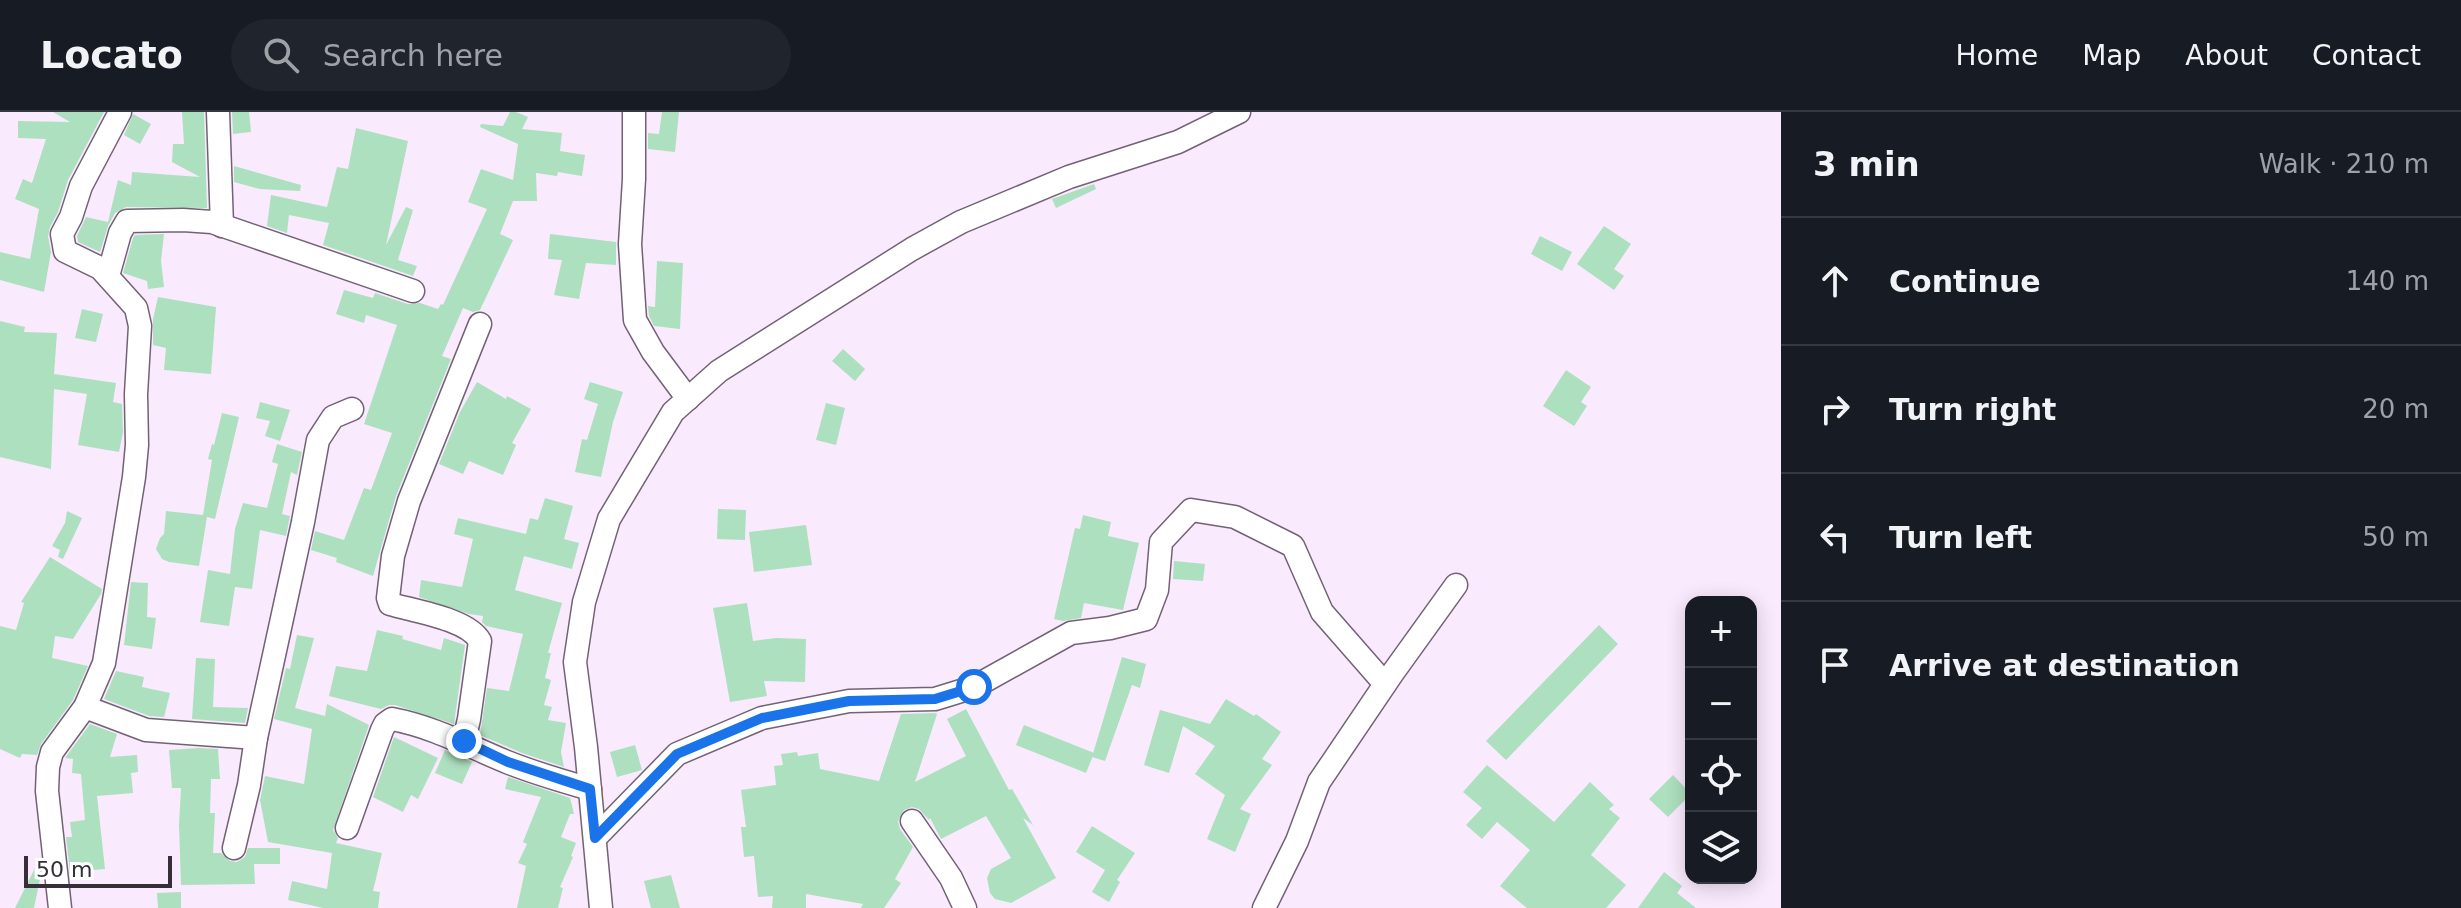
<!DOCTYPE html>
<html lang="en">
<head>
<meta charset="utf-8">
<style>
	:root { --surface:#171b24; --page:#20242c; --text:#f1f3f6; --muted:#9ea1a6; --line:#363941 }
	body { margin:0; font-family:"DejaVu Sans",sans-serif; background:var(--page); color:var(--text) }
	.controls { position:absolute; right:24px; bottom:24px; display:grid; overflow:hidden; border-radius:16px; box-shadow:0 4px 20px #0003 }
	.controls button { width:72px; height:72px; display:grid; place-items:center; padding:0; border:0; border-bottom:2px solid var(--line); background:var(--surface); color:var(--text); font:40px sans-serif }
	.scale { position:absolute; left:24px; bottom:20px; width:148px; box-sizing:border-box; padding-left:8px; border:4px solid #362f38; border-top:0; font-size:22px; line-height:28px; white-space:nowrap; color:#362f38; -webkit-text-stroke:6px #fff; paint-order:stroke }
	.stop { position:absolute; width:24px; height:24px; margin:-18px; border:6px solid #1a73e8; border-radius:50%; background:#fff }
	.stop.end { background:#1a73e8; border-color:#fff; box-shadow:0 2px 8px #0008 }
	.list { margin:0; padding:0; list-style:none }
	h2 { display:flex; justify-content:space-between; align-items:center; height:104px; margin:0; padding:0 32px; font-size:34px }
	h2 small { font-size:26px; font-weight:400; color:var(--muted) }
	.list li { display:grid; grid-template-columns:52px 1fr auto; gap:24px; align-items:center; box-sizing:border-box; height:128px; padding:0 32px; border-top:2px solid var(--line) }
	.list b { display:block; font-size:30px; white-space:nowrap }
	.list em { font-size:26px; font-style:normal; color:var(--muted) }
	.icon { flex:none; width:44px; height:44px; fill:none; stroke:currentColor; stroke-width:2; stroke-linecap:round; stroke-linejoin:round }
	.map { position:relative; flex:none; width:1781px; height:796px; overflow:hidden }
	header { display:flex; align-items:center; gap:48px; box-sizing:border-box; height:112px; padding:0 40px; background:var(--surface); border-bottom:2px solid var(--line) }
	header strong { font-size:38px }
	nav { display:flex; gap:44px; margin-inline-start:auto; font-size:28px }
	.search { width:560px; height:72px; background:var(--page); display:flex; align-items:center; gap:20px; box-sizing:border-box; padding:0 28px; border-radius:44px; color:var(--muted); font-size:30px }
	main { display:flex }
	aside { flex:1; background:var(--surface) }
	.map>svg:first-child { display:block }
</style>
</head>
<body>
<header>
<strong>Locato</strong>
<div class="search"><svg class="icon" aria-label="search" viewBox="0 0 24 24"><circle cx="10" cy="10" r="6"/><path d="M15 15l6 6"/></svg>Search here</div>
<nav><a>Home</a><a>Map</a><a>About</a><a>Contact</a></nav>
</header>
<main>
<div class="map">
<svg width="1781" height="796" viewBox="0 0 1781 796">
	<rect width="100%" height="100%" fill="#faeafe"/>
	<!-- building -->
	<g fill="#ade0be">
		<polygon points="53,0 104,0 68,68 58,100 50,115 48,124 51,140 44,180 0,168 0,140 30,147 39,97 15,87 23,67 32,71 46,27 18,26 18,9 70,10"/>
		<polygon points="182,0 204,0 207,96 126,95 115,101 108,114 100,140 78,130 77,124 86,105 108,110 118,68 131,73 132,60 200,65 172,50 173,32 184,32"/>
		<polygon points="232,0 249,0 251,20 233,22"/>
		<polygon points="510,0 516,0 528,5 522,17 562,21 560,39 585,43 582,64 558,60 557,64 536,61 537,89 513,89 500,122 513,128 480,198 473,200 463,196 442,244 451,247 396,384 373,464 336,450 337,446 311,438 315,419 344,428 364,376 371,378 392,321 364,312 397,213 366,203 364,211 336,202 344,178 373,186 375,181 408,192 420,191 438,197 441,192 443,193 487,97 468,90 481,57 513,68 518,32 480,15 481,12 503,14"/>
		<polygon points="662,0 679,0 675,40 648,37 648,21 659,22"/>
		<polygon points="133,2 151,12 140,32 124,23"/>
		<polygon points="356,16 408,29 386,133 406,95 413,98 398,148 417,154 413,164 323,133 329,111 289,103 287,121 267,114 271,83 327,95 337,55 348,57"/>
		<polygon points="234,54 301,73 300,79 260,77 234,70"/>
		<polygon points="1094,72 1096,77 1056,96 1052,87"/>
		<polygon points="1604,114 1631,132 1614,157 1624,164 1614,178 1577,152"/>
		<polygon points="164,122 161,149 164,175 148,177 147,169 123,161 133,126 135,123"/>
		<polygon points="550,122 616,130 616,153 586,151 579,187 554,183 562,148 548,147"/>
		<polygon points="1540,124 1572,140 1562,159 1531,142"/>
		<polygon points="657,149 683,151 680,217 654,214 649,204 648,194 655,195"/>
		<polygon points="158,185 216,195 211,262 164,258 166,236 153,233 153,207"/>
		<polygon points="82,197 103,202 96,230 75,226"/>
		<polygon points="0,209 25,215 24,220 57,221 54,262 116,271 113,290 122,292 123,320 119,340 78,333 87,282 54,277 51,357 0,345"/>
		<polygon points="843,237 865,257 855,269 832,249"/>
		<polygon points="1566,258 1591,275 1581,290 1587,294 1574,314 1543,294"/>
		<polygon points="477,270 506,287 507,284 531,297 512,331 516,333 503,363 469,349 463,362 439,352 460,300"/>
		<polygon points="590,270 623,280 613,310 601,365 575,360 582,327 587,328 598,292 584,287"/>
		<polygon points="260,290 290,298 280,329 265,324 270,309 256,306"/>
		<polygon points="826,291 845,296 836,333 816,328"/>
		<polygon points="222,301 239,305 215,407 207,405 199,454 169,450 162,447 156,437 160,426 164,422 166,399 203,403 212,348 208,347 212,332 214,333"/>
		<polygon points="277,332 302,340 297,363 291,360 282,402 290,404 286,424 260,418 252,477 235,475 229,514 200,510 208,458 230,462 235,417 243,391 267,396 278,352 272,350"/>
		<polygon points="545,386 573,394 564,427 579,431 572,457 524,444 515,478 562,491 548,541 551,541 545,566 551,568 544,593 552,595 548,608 566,611 561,640 564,655 522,641 480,623 487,576 509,579 523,522 486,514 482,510 483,504 469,502 419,485 421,468 462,475 473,427 454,422 458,406 526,422 530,406 538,408"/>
		<polygon points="718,397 746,398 745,428 717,427"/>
		<polygon points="67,399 82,406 63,447 58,445 60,438 52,434 65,411"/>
		<polygon points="1083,403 1111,410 1108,424 1139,431 1123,498 1084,491 1081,506 1063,509 1054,507 1075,416 1080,417"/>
		<polygon points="806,413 812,453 754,460 749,420"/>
		<polygon points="50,445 102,477 101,482 73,527 55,524 52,546 88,554 73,588 41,632 37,643 22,642 20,646 0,637 0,514 16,518 24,491 21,490"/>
		<polygon points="1174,449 1205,452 1203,469 1173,467"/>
		<polygon points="131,470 148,471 147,505 156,506 152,537 124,533"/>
		<polygon points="747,491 753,529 776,526 806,527 805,570 764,569 767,584 730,590 713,496"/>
		<polygon points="1599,513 1618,532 1506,648 1486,629"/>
		<polygon points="377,518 403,524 402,527 441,538 444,526 465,533 454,612 395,593 389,593 381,597 329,584 336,554 367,559"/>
		<polygon points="297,523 314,526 295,596 325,604 327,592 369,613 333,718 338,726 336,731 382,741 373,779 380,780 378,796 323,796 288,788 292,769 327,777 332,741 268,730 260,688 265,664 304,672 312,617 274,607 286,556 290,557"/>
		<polygon points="1122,545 1146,552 1140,576 1132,573 1105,649 1092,645"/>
		<polygon points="196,546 215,547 213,595 248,596 245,611 192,607"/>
		<polygon points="116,559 144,565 142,575 170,581 164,605 149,604 104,587"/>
		<polygon points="1226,587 1254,604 1256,602 1281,620 1262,647 1272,653 1240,697 1251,702 1235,740 1207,727 1225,683 1195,662 1215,634 1183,614 1169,661 1144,653 1160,598 1210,612"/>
		<polygon points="966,597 1009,678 1012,677 1033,713 1023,706 1056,766 1011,791 995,787 990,781 987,766 991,757 1011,746 986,704 941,727 930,706 929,708 919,697 912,695 904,698 898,709 900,717 913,735 895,767 901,771 884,796 861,796 863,792 806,782 806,796 772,796 773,784 758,785 754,744 744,745 741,715 746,715 741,678 776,673 774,654 783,653 781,642 797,640 798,644 818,641 820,657 879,669 901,602 935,601 937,602 915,670 966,644 947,607"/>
		<polygon points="90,612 117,622 110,645 137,643 138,660 131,661 133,681 97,684 105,757 70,760 66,725 72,725 70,710 85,708 81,662 72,661 73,647 65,646"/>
		<polygon points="1024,613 1094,641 1086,661 1016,633"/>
		<polygon points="394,625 438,646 418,687 411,683 403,700 373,685"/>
		<polygon points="635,633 642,658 617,665 610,640"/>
		<polygon points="198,636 218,637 220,667 211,667 210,701 215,701 213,741 221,741 230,749 237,750 245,745 248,736 280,736 280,752 254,752 255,772 181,773 179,713 181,676 172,676 169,638"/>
		<polygon points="445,638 472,650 462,672 435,661"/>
		<polygon points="1487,653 1554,710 1590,670 1614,693 1609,697 1620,706 1591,743 1626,773 1606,796 1527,796 1500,774 1530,738 1497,710 1482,727 1466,713 1482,696 1463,680"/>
		<polygon points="1673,663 1691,682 1668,705 1649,687"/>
		<polygon points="508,665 570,686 574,702 570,702 561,725 576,731 571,744 573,745 560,775 563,776 558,796 517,796 526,754 518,751 527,732 523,730 541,685 505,677"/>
		<polygon points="1092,714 1135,741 1117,768 1120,770 1109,790 1092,780 1105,758 1076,740"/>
		<polygon points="37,752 41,753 42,757 34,796 15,796"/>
		<polygon points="1664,760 1682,774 1677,781 1696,796 1638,796"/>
		<polygon points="671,763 680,796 651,796 644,769"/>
		<polygon points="181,780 181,796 158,796 157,781"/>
	</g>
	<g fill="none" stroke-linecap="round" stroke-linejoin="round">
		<defs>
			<g id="minor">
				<polyline points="218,0 222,114"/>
				<polyline points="634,0 634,67 630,132 635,208 653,240 688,287"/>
				<polyline points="108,164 120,121 127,109 183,108 212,110 413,179"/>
				<polyline points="85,595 146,618 256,626 303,410 318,328 333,305 352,297"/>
				<path d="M464 629 469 607 480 529C468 507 414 499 390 492L388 486 393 444 409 389 480 212"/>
				<polyline points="912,709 951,766 965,796"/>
				<path d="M347 716 382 618 385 612 392 607C434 615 468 634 507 650 534 661 562 669 590 677"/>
				<polyline points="595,726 677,642 762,606 849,589 935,587 974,575 1071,521 1110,516 1146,507 1157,478 1161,430 1191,398 1235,405 1293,434 1322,500 1385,572"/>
				<polyline points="234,736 249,673 256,626"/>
				<polyline points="60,796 47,679 48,655 52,640 85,595 104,551 134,365 137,333 136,282 140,214 136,196 100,156 65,139 62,122 71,105 81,74 120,0"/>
				<polyline points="601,796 586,635 575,550 584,490 609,407 673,300 719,259 912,137 961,110 1069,65 1178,30 1239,0"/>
				<polyline points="1264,796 1297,729 1319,670 1392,562 1456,473"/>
			</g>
		</defs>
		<!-- minor casing -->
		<use href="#minor" stroke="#736176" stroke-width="25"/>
		<!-- minor -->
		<use href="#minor" stroke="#fff" stroke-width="22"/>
	</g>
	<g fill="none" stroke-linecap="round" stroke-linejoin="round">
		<!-- route -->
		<polyline stroke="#1a73e8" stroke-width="10" points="464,629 508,650 590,677 595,726 677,642 762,606 849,589 935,587 974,575"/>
	</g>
</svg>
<div class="controls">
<button>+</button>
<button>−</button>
<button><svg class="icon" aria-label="locate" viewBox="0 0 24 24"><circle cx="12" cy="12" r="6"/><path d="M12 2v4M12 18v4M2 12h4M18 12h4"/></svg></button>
<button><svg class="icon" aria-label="layers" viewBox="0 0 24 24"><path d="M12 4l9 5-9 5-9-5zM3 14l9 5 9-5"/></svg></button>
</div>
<div class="scale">50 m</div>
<div class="stop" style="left:974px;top:575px"></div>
<div class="stop end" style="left:464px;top:629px"></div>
</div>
<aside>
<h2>3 min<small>Walk · 210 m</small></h2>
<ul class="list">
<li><svg class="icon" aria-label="ahead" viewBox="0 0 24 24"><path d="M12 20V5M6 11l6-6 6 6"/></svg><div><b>Continue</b></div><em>140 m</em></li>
<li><svg class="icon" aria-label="right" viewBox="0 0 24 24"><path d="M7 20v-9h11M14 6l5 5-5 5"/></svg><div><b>Turn right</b></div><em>20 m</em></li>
<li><svg class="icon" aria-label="left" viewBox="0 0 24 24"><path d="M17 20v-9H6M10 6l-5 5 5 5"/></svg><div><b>Turn left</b></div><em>50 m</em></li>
<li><svg class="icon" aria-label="arrive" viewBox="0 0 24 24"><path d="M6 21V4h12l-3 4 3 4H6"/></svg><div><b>Arrive at destination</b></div></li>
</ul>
</aside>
</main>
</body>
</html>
